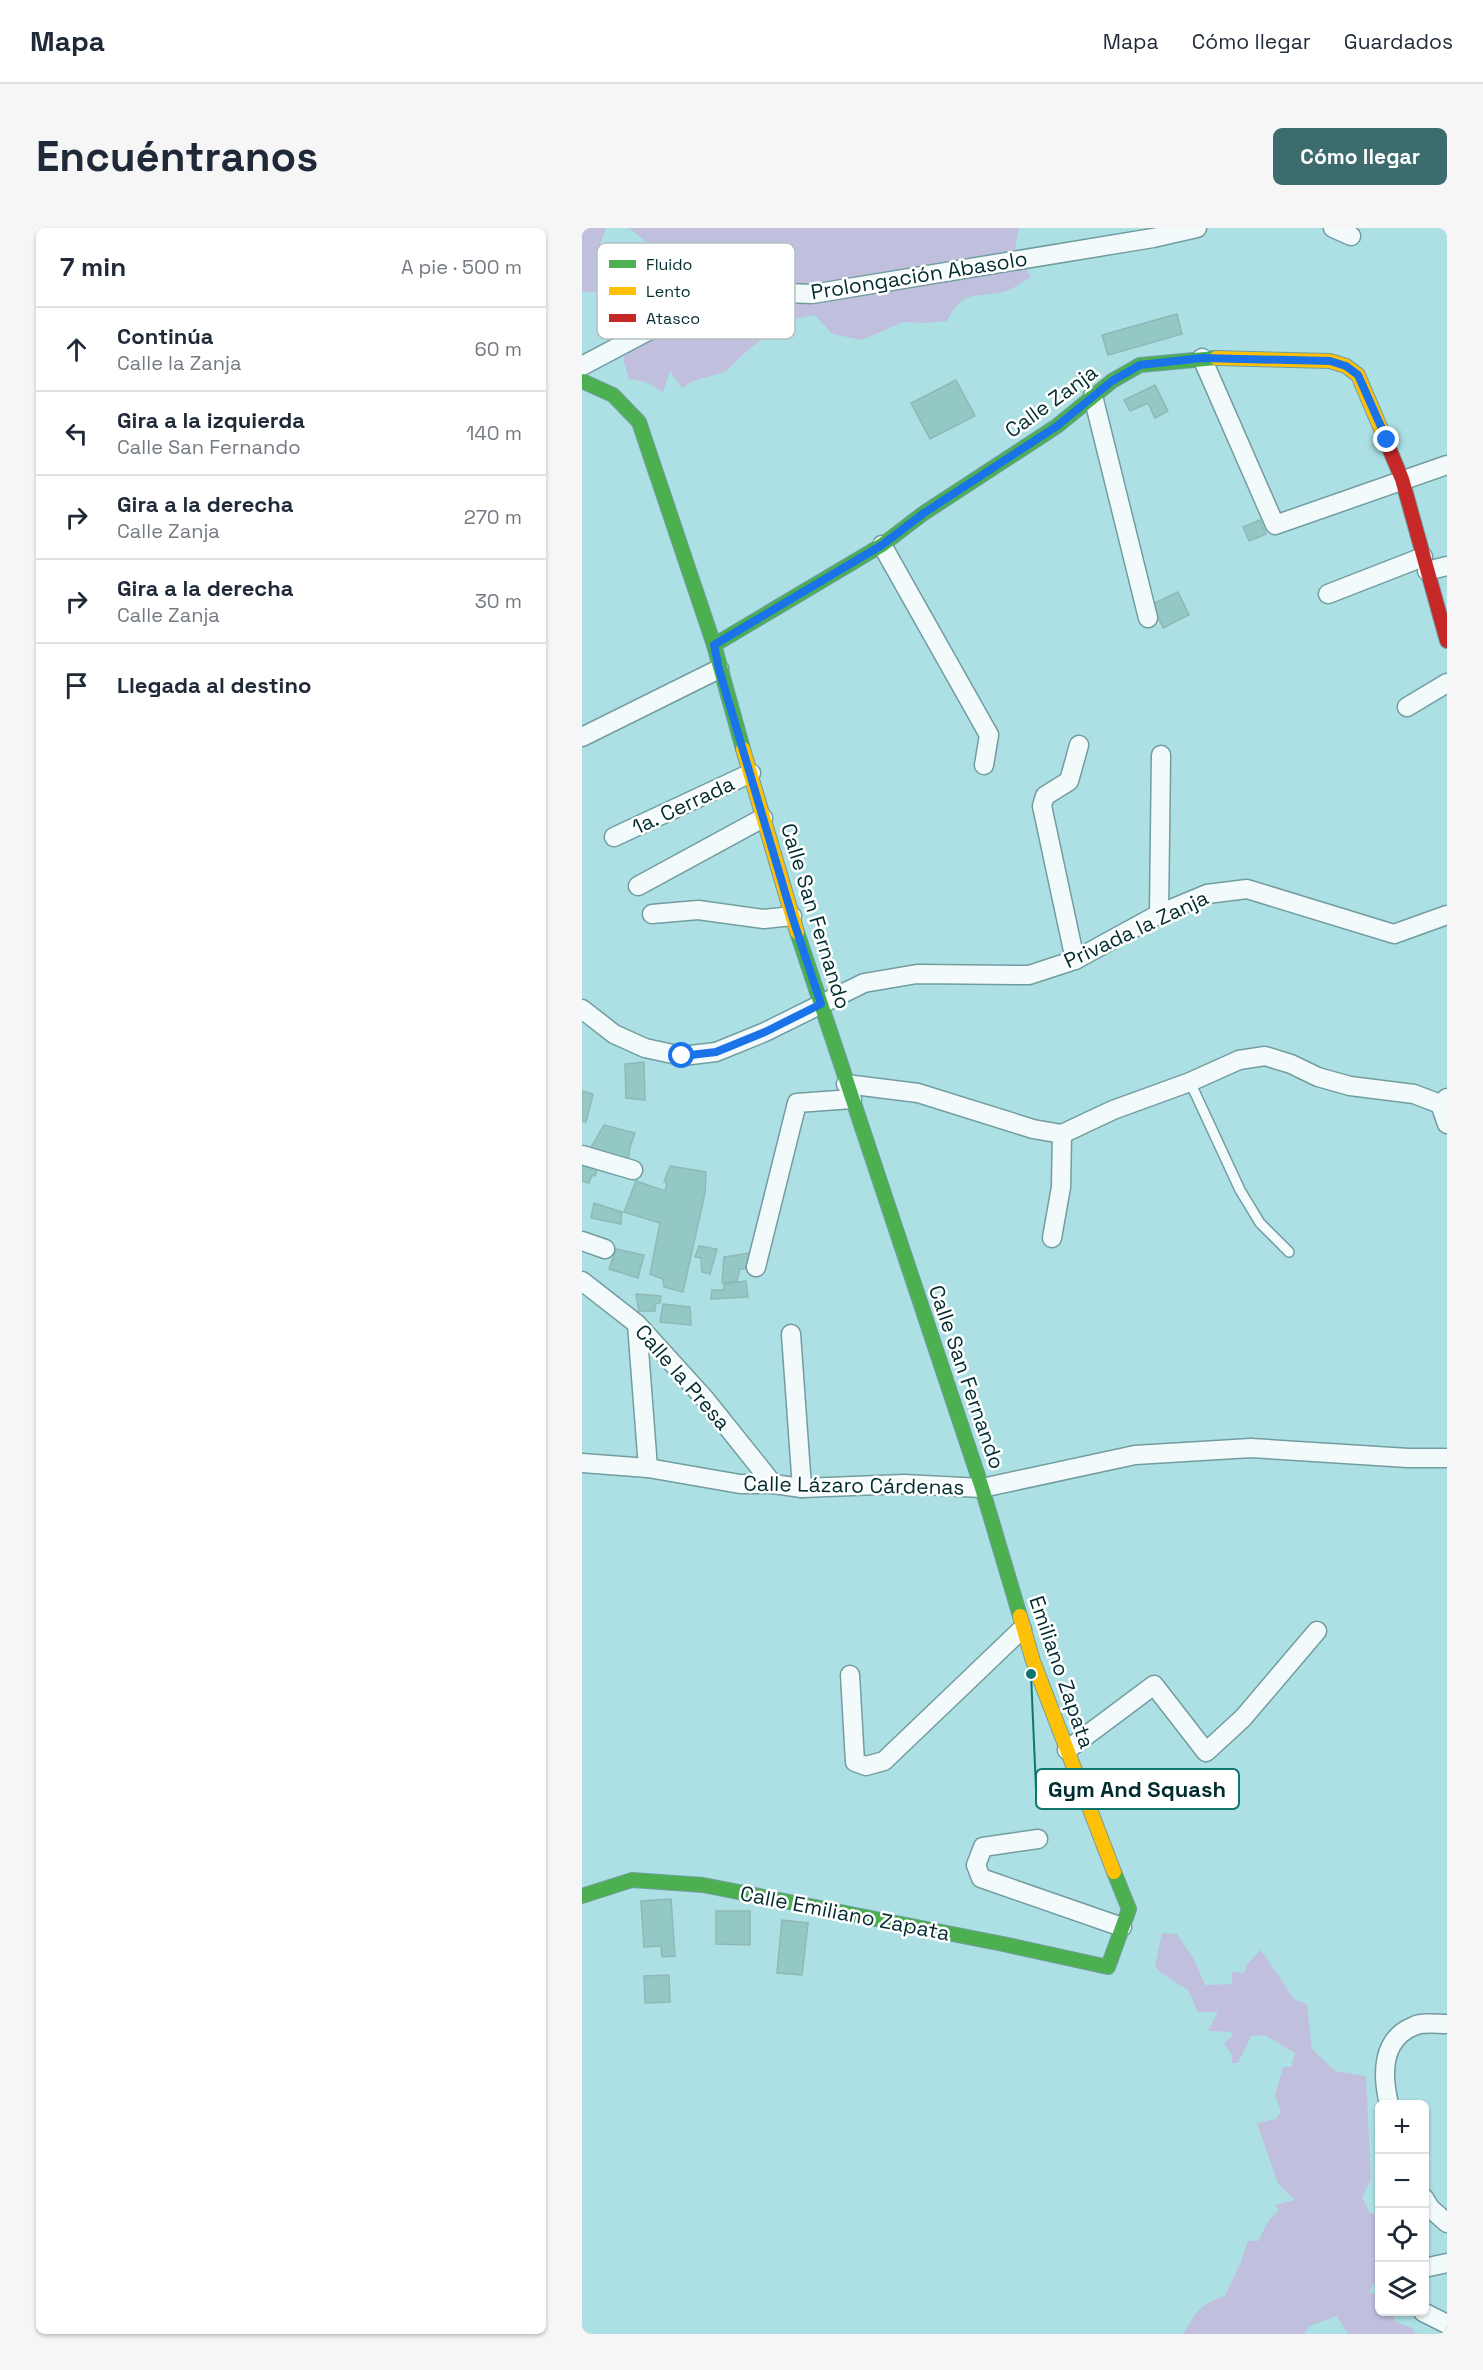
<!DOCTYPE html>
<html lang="es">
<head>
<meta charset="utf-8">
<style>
	:root { --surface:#fff; --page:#f6f6f7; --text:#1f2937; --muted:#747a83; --line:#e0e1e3; --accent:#3d6c6f }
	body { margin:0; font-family:"Space Grotesk",sans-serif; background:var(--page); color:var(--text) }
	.controls { position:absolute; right:18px; bottom:18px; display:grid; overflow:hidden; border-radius:9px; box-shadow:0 2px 4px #0004 }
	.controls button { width:54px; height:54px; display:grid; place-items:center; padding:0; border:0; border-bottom:2px solid var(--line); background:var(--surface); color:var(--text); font:30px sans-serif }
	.stop { position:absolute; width:18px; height:18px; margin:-14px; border:4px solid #1a73e8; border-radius:50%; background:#fff }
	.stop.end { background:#1a73e8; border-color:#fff; box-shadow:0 2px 6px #0008 }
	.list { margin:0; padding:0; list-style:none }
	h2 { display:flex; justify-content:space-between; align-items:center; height:78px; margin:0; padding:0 24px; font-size:26px }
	h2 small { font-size:20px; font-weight:400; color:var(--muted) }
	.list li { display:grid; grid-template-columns:39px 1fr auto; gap:18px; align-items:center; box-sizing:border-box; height:84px; padding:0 24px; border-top:2px solid var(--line) }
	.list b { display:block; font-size:22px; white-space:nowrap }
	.list p { margin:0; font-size:20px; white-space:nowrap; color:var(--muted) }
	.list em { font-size:20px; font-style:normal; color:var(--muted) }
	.icon { flex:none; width:33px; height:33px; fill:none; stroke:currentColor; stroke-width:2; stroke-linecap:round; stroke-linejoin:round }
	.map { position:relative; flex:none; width:865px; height:2106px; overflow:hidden; border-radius:9px }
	header { display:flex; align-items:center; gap:36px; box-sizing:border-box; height:84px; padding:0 30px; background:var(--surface); border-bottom:2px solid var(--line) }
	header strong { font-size:28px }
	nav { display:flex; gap:33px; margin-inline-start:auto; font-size:21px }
	.intro { display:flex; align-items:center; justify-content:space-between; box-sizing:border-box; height:144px; padding:0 36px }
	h1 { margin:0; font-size:42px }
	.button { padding:15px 27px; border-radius:9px; background:var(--accent); color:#fff; font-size:21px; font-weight:700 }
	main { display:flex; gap:36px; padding:0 36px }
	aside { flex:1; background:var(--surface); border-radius:9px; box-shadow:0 2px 4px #0004 }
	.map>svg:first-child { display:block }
</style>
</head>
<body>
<header>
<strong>Mapa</strong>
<nav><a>Mapa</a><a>Cómo llegar</a><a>Guardados</a></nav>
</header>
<div class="intro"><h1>Encuéntranos</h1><a class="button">Cómo llegar</a></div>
<main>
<aside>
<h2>7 min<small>A pie · 500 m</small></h2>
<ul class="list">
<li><svg class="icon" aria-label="ahead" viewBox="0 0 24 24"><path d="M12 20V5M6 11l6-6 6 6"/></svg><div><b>Continúa</b><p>Calle la Zanja</p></div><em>60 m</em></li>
<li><svg class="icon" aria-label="left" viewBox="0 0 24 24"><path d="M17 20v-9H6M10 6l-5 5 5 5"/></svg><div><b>Gira a la izquierda</b><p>Calle San Fernando</p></div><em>140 m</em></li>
<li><svg class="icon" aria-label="right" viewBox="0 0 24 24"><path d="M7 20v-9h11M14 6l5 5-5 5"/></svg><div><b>Gira a la derecha</b><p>Calle Zanja</p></div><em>270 m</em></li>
<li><svg class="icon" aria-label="right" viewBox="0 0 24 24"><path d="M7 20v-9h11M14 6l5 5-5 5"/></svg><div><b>Gira a la derecha</b><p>Calle Zanja</p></div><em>30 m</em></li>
<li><svg class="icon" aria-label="arrive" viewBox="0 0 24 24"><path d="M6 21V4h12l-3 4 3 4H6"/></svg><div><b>Llegada al destino</b></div></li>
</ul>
</aside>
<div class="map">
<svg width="865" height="2106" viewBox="0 0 865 2106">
	<rect width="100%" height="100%" fill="#ace0e4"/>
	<!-- green -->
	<g fill="#c0c0de">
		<polygon points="0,0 24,0 16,22 29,15 39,21 27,31 23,52 17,64 0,64"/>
		<path d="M47 0H437L433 22 449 49C441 53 432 61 424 63 393 72 384 58 365 93L344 95 321 94 280 112 250 106 233 87 207 92 201 100 185 107 166 122 143 144 111 153 100 160 88 143 81 164 64 154 47 151 42 135 43 79 27 71 28 56 48 48 59 60 63 43H75L74 36H67L59 30 74 22Z"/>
		<path d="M580 1705 595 1706 613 1733 623 1757 650 1756V1744L662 1745 665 1736 679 1722 713 1772 725 1776 730 1821 753 1843 784 1848 789 1952 780 1969 788 1985H798L797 2054 790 2058 788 2064 797 2068 798 2084H810L814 2094 830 2100 834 2106H766L755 2088 727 2098 722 2106H601C615 2083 617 2077 643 2068L659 2034 666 2013H676L687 1992 697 1982 693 1977 713 1972 696 1956 675 1895 694 1891 699 1884 693 1867 701 1839H709L713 1825 683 1807 669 1808 656 1835H650V1827L642 1815 650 1808V1804L626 1803 636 1784H616L606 1762 579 1745 573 1738Z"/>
	</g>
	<!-- building -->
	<g fill="#93c8c5" stroke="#90b8b7" stroke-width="1.5">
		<polygon points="595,86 600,106 526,127 520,107"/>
		<polygon points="374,152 393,188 348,211 329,175"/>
		<polygon points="573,157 586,183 573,190 566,175 548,183 542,172"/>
		<polygon points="678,292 684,306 667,313 661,299"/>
		<polygon points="596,364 607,387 581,400 570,376"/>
		<polygon points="62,834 63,872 44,870 43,836"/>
		<polygon points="0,863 11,866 4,894 0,893"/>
		<polygon points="22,897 53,905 48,919 46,933 8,921"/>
		<polygon points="0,937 15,941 13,948 10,947 7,955 0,953"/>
		<polygon points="88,938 124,944 123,965 101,1064 82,1059 81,1051 68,1046 78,995 42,984 54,953 83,963 85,955 82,954"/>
		<polygon points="12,975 40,984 39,996 9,990"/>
		<polygon points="117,1018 135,1021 128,1046 120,1044 119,1030 113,1029"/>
		<polygon points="34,1021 62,1027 56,1050 27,1041"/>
		<polygon points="174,1024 179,1040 158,1041 155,1053 140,1055 142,1029"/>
		<polygon points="164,1053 166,1069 129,1071 130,1062 142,1062 142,1056"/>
		<polygon points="54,1066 79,1068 78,1075 73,1076 73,1083 57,1083"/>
		<polygon points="81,1076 108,1079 109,1097 78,1094"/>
		<polygon points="89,1671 93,1728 80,1729 79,1718 62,1719 59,1673"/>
		<polygon points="134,1683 168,1683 168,1717 134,1716"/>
		<polygon points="200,1692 226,1695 220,1747 195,1745"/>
		<polygon points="87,1747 88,1774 63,1775 62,1748"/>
	</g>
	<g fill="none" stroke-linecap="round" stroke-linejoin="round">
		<defs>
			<polyline id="lane" points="608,854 658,962 678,995 707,1024"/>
			<g id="street">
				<polyline points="751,0 769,8"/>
				<polyline points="620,130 693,297 865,237"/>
				<polyline points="0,138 66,103 179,64 230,66 571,10 615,0"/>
				<polyline points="511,168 566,390"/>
				<polyline points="300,317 407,507 402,537"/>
				<polyline points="845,343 865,338"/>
				<polyline points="746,366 841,329"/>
				<polyline points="825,479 865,455"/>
				<polyline points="0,509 137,441"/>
				<polyline points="32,609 169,545"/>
				<polyline points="56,658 181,590"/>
				<polyline points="70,686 116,682 182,691 210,688"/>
				<polyline points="577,686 579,527"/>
				<polyline points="493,732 460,578 463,568 487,553 497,517"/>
				<polyline points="0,781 32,806 63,820 100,828 134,824 183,804 282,755 335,746 447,747 493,732 577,686 625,666 665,661 812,706 865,687"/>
				<polyline points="264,856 336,865 451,901 480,906 531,882 608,854 657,832 683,828 709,836 736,849 768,858 832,866 858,876 865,870"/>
				<polyline points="858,876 865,896"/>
				<polyline points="0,927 51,942"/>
				<polyline points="470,1010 479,959 480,906"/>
				<polyline points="0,1013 23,1021"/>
				<polyline points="174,1039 215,875 270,871"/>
				<polyline points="0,1053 55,1096 123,1171 191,1256"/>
				<polyline points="55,1096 66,1240"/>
				<polyline points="209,1106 220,1260"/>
				<polyline points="0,1235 66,1240 158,1256 191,1256 220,1260 322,1256 400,1260 553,1227 669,1220 826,1230 865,1230"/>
				<polyline points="268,1447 273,1534 284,1538 302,1533 440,1401"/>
				<polyline points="485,1522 572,1457 624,1524 661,1490 735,1403"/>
				<polyline points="456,1611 401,1619 394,1637 399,1650 540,1699"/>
				<path d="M807 1876C800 1847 799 1811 832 1798 840 1794 855 1796 865 1796"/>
				<polyline points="842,1970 848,1980 865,1995"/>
				<polyline points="842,2040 865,2035"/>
				<polyline points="841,2084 865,2096"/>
			</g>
			<g id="fast">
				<polyline points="0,153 31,167 57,194 132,417 161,521"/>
				<polyline points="132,417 300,317 342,285 475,198 530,153 558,137 634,130"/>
				<polyline points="215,704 400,1260 438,1388"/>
				<polyline points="0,1668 50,1652 121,1657 421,1716 526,1739 547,1681 532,1644"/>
			</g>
			<g id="slow">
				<polyline points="634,130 748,133 764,138 776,147 804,213"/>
				<polyline points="161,521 215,704"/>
				<polyline points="438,1388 451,1433 532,1644"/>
			</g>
			<polyline id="jam" points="804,213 820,251 865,413"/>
		</defs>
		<!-- lane casing -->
		<use href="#lane" stroke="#729da0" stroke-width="12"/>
		<!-- street casing -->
		<use href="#street" stroke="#729da0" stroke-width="21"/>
		<!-- fast casing -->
		<use href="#fast" stroke="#729da0" stroke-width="16"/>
		<!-- slow casing -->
		<use href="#slow" stroke="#729da0" stroke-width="16"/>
		<!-- jam casing -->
		<use href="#jam" stroke="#729da0" stroke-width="16"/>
		<!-- lane -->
		<use href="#lane" stroke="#f3fafb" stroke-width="9"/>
		<!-- street -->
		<use href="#street" stroke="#f3fafb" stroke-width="18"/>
		<!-- fast -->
		<use href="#fast" stroke="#4caf50" stroke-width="14"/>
		<!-- slow -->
		<use href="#slow" stroke="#ffc107" stroke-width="14"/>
		<!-- jam -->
		<use href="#jam" stroke="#c62828" stroke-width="14"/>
	</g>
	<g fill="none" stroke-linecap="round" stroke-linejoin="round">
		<!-- route -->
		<polyline stroke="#1a73e8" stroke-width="8" points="100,828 134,824 183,804 239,776 210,688 137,441 132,417 300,317 342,285 475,198 530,153 558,137 620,130 748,133 764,138 776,147 805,212"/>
	</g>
	<g text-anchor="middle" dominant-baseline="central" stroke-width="5" stroke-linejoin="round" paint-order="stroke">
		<!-- street labels -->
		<g font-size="21" fill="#022d30" stroke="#fff">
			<text transform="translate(337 47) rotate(-9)">Prolongación Abasolo</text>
			<text transform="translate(469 173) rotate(-36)">Calle Zanja</text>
			<text transform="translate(101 577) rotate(-25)">1a. Cerrada</text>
			<text transform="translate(234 688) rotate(73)">Calle San Fernando</text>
			<text transform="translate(554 701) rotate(-25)">Privada la Zanja</text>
			<text transform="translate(101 1149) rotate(49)">Calle la Presa</text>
			<text transform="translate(385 1149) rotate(71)">Calle San Fernando</text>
			<text transform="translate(272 1257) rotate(1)">Calle Lázaro Cárdenas</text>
			<text transform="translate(480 1444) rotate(71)">Emiliano Zapata</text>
			<text transform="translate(263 1685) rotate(11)">Calle Emiliano Zapata</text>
		</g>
	</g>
	<!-- legend -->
	<rect x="15" y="15" width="198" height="96" rx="9" fill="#fff" stroke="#b3c0c1" stroke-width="1.5"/>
	<rect x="27" y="32" width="27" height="8" fill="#4caf50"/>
	<rect x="27" y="59" width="27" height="8" fill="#ffc107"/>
	<rect x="27" y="86" width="27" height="8" fill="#c62828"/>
	<g font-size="16" fill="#022d30">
		<text x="64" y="42">Fluido</text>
		<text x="64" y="69">Lento</text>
		<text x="64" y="96">Atasco</text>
	</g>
	<!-- callouts -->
	<path fill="none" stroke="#0f766e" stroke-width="2" d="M449 1446L454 1561"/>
	<circle fill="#0f766e" stroke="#fff" stroke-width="2" cx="449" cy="1446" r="6"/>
	<rect fill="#fff" stroke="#0f766e" stroke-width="2" x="454" y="1541" width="203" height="40" rx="6"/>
	<g font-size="22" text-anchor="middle" font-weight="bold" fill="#022d30">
		<text x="555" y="1569">Gym And Squash</text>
	</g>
</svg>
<div class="controls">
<button>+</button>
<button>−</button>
<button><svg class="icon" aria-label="locate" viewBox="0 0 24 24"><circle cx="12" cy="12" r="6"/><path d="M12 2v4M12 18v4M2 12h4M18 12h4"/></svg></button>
<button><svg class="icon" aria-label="layers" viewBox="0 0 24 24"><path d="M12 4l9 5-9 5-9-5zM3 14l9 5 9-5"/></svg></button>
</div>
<div class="stop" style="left:100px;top:828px"></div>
<div class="stop end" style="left:805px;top:212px"></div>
</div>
</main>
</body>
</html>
